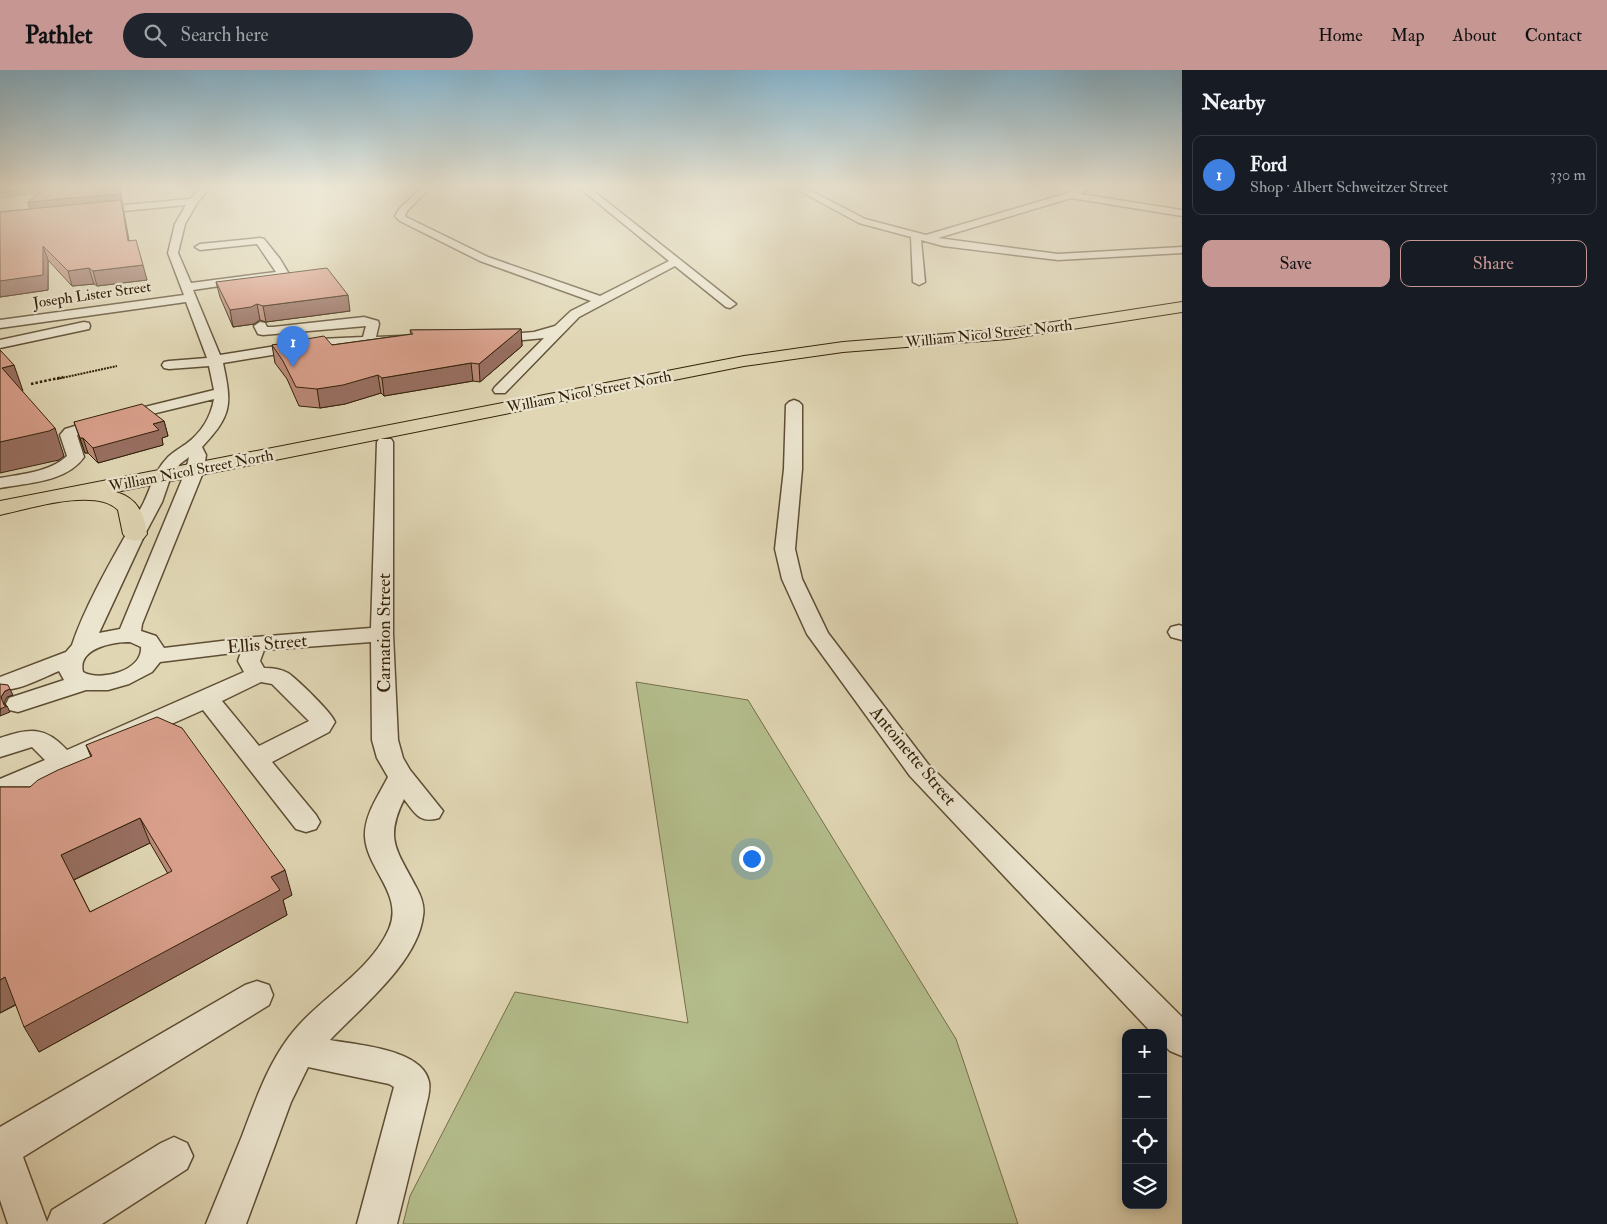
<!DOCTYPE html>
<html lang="en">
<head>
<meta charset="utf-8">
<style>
	:root { --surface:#171b24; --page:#20242c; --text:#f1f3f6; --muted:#9ea1a6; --line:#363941; --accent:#c59692 }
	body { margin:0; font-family:"IM FELL Double Pica",serif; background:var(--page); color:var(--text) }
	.controls { position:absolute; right:15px; bottom:15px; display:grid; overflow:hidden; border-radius:10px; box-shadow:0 2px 12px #0003 }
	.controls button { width:45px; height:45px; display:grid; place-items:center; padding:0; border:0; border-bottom:1px solid var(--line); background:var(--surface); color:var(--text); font:25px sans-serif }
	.you { position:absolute; left:751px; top:788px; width:18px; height:18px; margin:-12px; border:4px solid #fff; border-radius:50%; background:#1a73e8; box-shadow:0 0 0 8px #1a73e833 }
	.badge { display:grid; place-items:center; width:32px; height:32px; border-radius:50%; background:var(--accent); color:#fff; font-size:16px; font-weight:700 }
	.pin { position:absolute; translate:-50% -41px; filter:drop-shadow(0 1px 2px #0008) }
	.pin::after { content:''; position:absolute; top:26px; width:18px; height:15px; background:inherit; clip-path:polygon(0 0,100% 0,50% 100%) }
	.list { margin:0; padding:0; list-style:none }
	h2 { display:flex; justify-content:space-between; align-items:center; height:65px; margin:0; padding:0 20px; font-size:21px }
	h2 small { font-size:16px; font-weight:400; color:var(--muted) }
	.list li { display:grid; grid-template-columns:32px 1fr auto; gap:15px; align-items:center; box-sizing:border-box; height:80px; margin:0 10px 10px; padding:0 10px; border:1px solid var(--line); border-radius:10px }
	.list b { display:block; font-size:19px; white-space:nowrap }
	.list p { margin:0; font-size:16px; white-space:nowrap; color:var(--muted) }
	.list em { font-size:16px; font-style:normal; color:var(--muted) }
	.actions { display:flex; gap:10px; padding:15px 20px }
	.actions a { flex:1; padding:11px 0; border:1px solid var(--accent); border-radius:10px; text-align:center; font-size:18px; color:var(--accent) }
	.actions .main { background:var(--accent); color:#111 }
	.icon { flex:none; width:28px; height:28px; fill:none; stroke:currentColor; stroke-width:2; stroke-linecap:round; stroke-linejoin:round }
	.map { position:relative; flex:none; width:1182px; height:1154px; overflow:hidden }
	header { display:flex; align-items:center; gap:30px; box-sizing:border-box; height:70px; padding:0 25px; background:var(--accent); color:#111 }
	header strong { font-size:24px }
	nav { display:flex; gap:28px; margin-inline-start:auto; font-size:18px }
	.search { width:350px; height:45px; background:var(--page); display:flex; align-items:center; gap:12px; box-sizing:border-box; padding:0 18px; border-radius:28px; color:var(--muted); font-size:19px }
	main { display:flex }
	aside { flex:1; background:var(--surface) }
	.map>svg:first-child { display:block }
</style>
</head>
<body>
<header>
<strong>Pathlet</strong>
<div class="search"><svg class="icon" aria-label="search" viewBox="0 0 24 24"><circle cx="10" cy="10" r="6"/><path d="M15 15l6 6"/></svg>Search here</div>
<nav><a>Home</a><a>Map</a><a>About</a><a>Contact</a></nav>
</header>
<main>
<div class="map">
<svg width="1182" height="1154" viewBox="0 0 1182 1154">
	<rect width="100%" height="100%" fill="#e0d6b4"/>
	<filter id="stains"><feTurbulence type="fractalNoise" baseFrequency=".004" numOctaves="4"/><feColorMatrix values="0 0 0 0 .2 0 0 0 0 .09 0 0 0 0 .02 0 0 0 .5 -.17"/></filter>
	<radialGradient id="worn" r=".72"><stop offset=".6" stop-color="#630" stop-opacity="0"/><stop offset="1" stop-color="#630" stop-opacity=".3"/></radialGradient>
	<!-- green -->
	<polygon fill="#b4bd8c" stroke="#746f4a" points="636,612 748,630 956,969 1018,1154 403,1154 410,1126 515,922 688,953"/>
	<!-- water -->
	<polygon fill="#94b9ad" stroke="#6d7c6b" points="0,115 91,115 0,128"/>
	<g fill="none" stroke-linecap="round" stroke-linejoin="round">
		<!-- shore -->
		<polyline stroke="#646d5b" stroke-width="1" points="0,123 54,115"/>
		<defs>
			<g id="minor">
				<path d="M203 115H212L197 133 185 154 178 183 191 213 276 202 257 174 200 180 195 177 200 174 260 168 264 169 280 189 289 204 287 206 193 220 220 285 320 269 363 267 366 256 263 265 258 264 254 256 260 252 265 253 267 257H273L364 247 378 251 379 254 376 267 402 266 409 270 402 274 320 277 223 293C232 335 232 345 202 377L206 385 204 400 142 554 141 561 156 566 164 578 255 567 371 558 377 372 379 369H391L393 372V564L398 670 403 688 410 700 443 741 439 748C419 754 415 743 404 729 384 770 397 780 416 817 421 826 425 836 423 846 418 892 360 938 330 970 357 975 423 979 429 1012 430 1017 429 1023 428 1028L397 1154H357L394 1017 389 1014 308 997 291 1032 246 1154H206C218 1125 230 1095 242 1066 255 1032 267 996 289 967 318 928 369 904 389 859 404 824 367 800 365 767 364 745 379 725 388 707L377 688 372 670 371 572 264 580 260 591 264 598C272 598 281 599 288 603 298 610 331 642 335 652L329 662 272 692 316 745 320 752 316 759 306 762 296 759 203 640 0 730V709L45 690 32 677 0 687V668C29 658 45 656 67 680L244 602 238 591 241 582 160 592 152 602 129 614 108 620H86L18 642 9 640 6 634 9 628 64 610 59 601C44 607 15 623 0 619V607L66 582 72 575C88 528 119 478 143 434 151 418 154 401 168 387 173 382 180 378 186 374 201 363 211 347 214 329L119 352 77 365 84 387C67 412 27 413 0 418V408C23 404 49 402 67 386L60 365 65 359 108 346 214 320 209 296 169 299 164 298 162 295 164 292 169 291 207 288 186 232 0 258V250L184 225 168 183 175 154 186 135 92 144 87 141 92 138 190 129ZM189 387 186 400 120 559 99 563 145 464 162 432 171 406 180 394ZM130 572 141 577C143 601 100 612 83 602 77 578 113 572 130 572ZM261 612 272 614 309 651 259 676 222 631Z"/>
				<polygon points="424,115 433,115 407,141 405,146 406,147 488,187 600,226 669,191 576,115 586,115 736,234 730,238 726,237 675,196 579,247 505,323 495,323 493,320 495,317 544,268 491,273 484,269 486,266 534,262 555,256 571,241 591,231 480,191 400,151 395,146 400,138"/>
				<polygon points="789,115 800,115 865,149 926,165 1068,123 1083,115 1095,115 1080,124 1182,140 1182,146 1071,128 938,168 1058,184 1182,177 1182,183 1058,190 943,176 921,170 925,212 919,215 913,212 911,167 859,153"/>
				<polygon points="84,252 89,253 90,256 89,259 0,278 0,270"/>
				<polygon points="794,330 799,332 802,335 802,399 795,479 802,509 828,563 928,694 1182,947 1182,986 1170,981 1163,974 1163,963 1152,963 910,706 807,564 782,509 775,479 784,399 786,335 789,332"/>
				<polygon points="1179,555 1182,556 1182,570 1171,567 1168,562 1171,557"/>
				<polygon points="257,911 269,915 273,925 269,935 23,1087 47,1152 52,1140 161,1073 174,1067 187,1073 193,1086 187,1099 102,1154 8,1154 0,1130 0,1057 245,915"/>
			</g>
			<path id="major" d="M1182 232V242L1008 269 843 282 744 296 116 422C137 428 144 443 147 464L143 469 135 471 127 469 123 464 118 440C96 417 28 439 0 445V431L744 286 843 272 1008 259Z"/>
		</defs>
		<!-- minor casing -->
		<use href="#minor" stroke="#5e4e34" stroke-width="3"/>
		<!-- major casing -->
		<use href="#major" stroke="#332109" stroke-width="2"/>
		<!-- path-far1 -->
		<polyline stroke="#332109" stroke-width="2" stroke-dasharray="2 1" stroke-linecap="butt" points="57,309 117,296"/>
		<!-- path -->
		<polyline stroke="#332109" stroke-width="2.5" stroke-dasharray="2.5 2" stroke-linecap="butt" points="31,314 63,307"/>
		<!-- minor -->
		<use href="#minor" fill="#ebe4ce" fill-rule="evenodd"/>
		<!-- major -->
		<use href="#major" fill="#e0d6b4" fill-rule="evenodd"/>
	</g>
	<!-- wall -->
	<g fill="#bb8978" stroke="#332109" fill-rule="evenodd">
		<polygon points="119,115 129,170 147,210 97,216 94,214 72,216 48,190 48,220 0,227 0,142 30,139 28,132"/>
		<polygon points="216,212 350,241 266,252 260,250 254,254 233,257 220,227"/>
		<polygon points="521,259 522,276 480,312 473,311 384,326 381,323 345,334 320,338 299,336 287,309 275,293 272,275 332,275 411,264 410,260"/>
		<polygon points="164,351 168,366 162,368 163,375 98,393 88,383 85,383 74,352"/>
		<path d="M86 675 292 825 283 830 287 845 39 982 16 935 0 943V717H30L91 687ZM150 773 168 804 90 842 74 810Z"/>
	</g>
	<!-- shaded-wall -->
	<g fill="#986f61" stroke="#332109">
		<polygon points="119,115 131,185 31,142 28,132"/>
		<polygon points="43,176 48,190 48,220 0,227 0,211"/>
		<polygon points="143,195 147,210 97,216 93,201"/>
		<polygon points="89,198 94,214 72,216 68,201"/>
		<polygon points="348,225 350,241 266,252 263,236"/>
		<polygon points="257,234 260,250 254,254 233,257 230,240"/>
		<polygon points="521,259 522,276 480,312 479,294"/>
		<polygon points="471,293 473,311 384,326 382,308"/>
		<polygon points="14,295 23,321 11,323 2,298"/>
		<polygon points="378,305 381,323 345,334 320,338 317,319"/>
		<polygon points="164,351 168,366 162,368 163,375 98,393 93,378 153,354"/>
		<polygon points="55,358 64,386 59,390 0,403 0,372"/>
		<polygon points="80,368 83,368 88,383 85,383"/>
		<polygon points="10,619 13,625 7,627 4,633 6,636 7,636 10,642 0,646 1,627 5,621"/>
		<polygon points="140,748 150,773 73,810 61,785"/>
		<polygon points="285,800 292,825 283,830 287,845 39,982 24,957 271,807"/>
		<polygon points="5,907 20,932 0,943 0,910"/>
	</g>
	<!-- building -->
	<g fill="#d99f8b" stroke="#332109" fill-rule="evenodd">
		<polygon points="86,115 119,115 120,124 28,132 47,118"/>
		<polygon points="121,130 128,171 136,170 143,195 93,201 89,198 68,201 43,176 43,205 0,211 0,142"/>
		<polygon points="327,198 348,225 263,236 257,234 251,237 230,240 216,212"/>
		<polygon points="521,259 479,294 471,293 382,308 378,305 343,315 317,319 296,317 283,291 272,275 324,266 332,275 413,264 410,260"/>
		<polygon points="0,280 14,295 2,298 55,358 49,361 0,372"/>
		<polygon points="142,334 164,351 153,354 159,360 93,378 83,368 80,368 74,352"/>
		<polygon points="0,614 8,615 10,619 5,621 1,627 4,635 7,636 0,639"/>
		<path d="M157 647 182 658 285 800 271 807 280 820 24 957 5 907 0 910V717H30L38 710 58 700 92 686 86 675ZM140 748 172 801 90 842 61 785Z"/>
	</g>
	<!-- sky -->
	<linearGradient id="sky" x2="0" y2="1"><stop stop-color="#86b6d0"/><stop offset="0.42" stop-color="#f1eddd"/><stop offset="1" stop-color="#f1eddd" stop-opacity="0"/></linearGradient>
	<rect width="1182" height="277" fill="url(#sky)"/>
	<g text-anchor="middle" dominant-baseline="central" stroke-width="4.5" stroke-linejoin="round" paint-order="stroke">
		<!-- far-street labels -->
		<g font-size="15" fill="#332109" stroke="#ebe4ce">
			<text transform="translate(92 225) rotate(-8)">Joseph Lister Street</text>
			<text transform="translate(989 264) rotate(-6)">William Nicol Street North</text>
			<text transform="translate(589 322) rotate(-11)">William Nicol Street North</text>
			<text transform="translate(191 401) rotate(-11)">William Nicol Street North</text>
		</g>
		<!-- street labels -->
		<g font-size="18" fill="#332109" stroke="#ebe4ce">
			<text transform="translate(384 563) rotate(-90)">Carnation Street</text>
			<text transform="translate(267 574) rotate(-5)">Ellis Street</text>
			<text transform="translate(913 686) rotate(50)">Antoinette Street</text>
		</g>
	</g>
	<rect width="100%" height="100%" filter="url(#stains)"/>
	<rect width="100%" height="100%" fill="url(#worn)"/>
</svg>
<div class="controls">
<button>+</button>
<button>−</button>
<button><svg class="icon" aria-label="locate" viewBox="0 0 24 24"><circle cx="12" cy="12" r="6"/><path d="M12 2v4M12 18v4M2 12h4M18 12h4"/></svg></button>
<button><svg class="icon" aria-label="layers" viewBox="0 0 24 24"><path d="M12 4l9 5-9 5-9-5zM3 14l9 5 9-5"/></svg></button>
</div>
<div class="you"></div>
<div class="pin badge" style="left:293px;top:297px;background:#3f7fe0">1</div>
</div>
<aside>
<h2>Nearby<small></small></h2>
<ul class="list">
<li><span class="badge" style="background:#3f7fe0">1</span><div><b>Ford</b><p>Shop · Albert Schweitzer Street</p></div><em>330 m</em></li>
</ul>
<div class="actions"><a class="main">Save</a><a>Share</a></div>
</aside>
</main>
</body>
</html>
